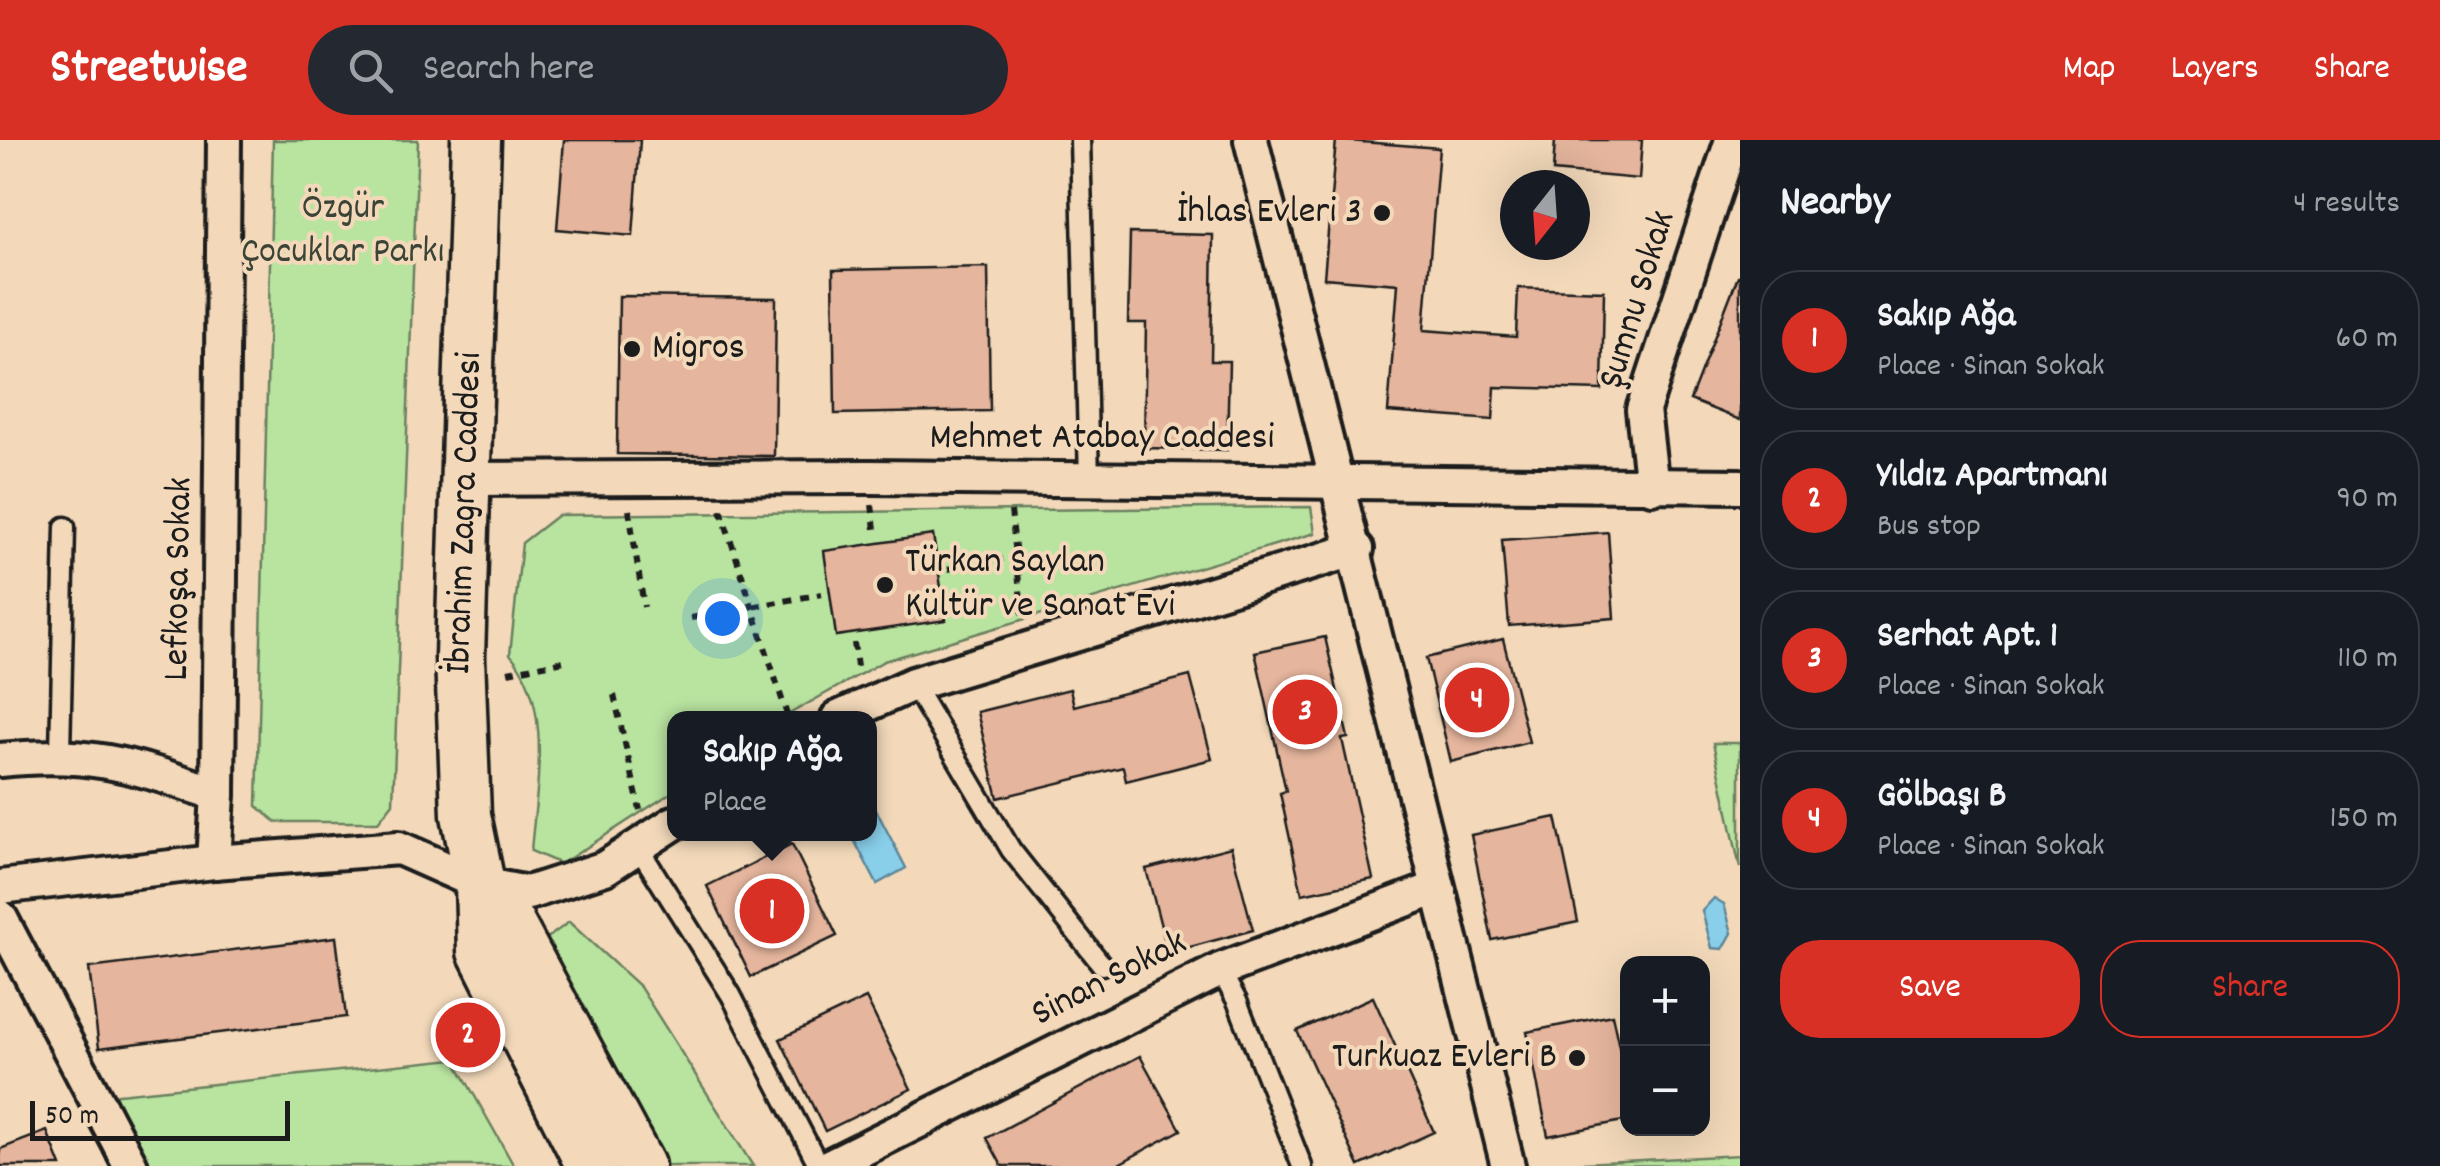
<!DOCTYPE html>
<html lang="en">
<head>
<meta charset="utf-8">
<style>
	:root { --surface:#171b24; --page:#242831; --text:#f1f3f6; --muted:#9ea1a6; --line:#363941; --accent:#d93025 }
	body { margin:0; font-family:Dekko,sans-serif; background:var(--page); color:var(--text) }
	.controls { position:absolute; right:30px; bottom:30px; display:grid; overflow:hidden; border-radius:20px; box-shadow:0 10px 40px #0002 }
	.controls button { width:90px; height:90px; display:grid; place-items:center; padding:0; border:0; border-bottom:2px solid var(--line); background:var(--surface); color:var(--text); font:50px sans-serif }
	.compass { position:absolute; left:1500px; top:30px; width:90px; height:90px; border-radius:50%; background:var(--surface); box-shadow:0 10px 40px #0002; rotate:197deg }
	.scale { position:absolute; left:30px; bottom:25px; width:260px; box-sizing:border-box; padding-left:10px; border:5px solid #1c1c1c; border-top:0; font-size:28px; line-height:35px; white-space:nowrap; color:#1c1c1c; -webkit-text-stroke:8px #f3d9ba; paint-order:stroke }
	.you { position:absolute; left:722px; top:478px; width:35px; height:35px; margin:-25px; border:8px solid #fff; border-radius:50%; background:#1a73e8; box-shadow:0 0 0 15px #1a73e833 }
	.badge { display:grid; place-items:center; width:65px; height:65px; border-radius:50%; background:var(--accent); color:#fff; font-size:32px; font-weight:700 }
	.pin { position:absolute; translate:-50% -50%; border:5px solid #fff; box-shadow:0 2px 10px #0006 }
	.popup { position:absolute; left:667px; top:571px; width:210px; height:130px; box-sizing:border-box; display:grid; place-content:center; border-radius:20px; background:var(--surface); filter:drop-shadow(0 2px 8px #0005); font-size:32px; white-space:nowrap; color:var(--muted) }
	.popup b { font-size:38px; color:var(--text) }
	.popup::after { content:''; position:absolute; left:50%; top:100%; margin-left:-20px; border:20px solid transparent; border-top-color:var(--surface) }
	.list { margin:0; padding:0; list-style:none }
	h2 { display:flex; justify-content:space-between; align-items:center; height:130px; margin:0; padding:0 40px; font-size:42px }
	h2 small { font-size:32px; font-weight:400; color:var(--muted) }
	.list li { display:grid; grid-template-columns:65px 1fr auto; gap:30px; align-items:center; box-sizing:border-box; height:140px; margin:0 20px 20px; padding:0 20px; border:2px solid var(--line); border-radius:40px }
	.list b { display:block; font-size:38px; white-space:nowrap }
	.list p { margin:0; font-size:32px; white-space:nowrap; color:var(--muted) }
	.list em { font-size:32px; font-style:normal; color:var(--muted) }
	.actions { display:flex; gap:20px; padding:30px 40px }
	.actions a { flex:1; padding:22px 0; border:2px solid var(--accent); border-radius:40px; text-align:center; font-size:35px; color:var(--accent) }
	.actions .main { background:var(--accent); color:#fff }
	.icon { flex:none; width:55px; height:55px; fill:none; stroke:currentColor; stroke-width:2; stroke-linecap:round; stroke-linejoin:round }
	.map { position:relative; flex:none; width:1740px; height:1026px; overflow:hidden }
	header { display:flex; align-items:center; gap:60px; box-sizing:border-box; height:140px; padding:0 50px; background:var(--accent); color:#fff }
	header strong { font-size:48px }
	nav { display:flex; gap:55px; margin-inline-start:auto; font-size:35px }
	.search { width:700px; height:90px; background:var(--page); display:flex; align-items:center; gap:25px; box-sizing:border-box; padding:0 35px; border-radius:55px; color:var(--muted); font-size:38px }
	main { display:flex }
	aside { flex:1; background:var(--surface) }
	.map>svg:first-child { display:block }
</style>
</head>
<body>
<header>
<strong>Streetwise</strong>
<div class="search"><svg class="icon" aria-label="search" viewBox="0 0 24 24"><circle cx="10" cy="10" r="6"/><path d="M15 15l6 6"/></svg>Search here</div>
<nav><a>Map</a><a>Layers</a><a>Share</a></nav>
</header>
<main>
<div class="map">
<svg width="1740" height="1026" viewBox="0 0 1740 1026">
	<rect width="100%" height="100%" fill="#f3d9ba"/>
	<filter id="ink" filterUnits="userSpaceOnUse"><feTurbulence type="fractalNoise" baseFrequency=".01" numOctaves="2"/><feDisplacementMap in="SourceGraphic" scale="20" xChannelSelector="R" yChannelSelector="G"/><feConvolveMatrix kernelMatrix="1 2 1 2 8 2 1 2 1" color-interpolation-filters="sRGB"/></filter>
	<g filter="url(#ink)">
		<!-- green -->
		<g fill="#b9e4a0" stroke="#6a805e" stroke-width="2.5">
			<polygon points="273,0 418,0 393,663 378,682 276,682 257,666"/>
			<path d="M1311 367 1315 393 884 521 782 578H674V651L561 724 531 711C536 650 554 564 510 514L522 403 558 375Z"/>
			<polygon points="1713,603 1740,603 1740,728"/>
			<polygon points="569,782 640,847 753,1026 659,1026 539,804"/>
			<polygon points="454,919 514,1026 149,1026 109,955"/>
			<polygon points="1740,1015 1740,1026 1543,1025"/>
		</g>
		<!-- water -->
		<g fill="#89cfea" stroke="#5d8798" stroke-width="2.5">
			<polygon points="870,658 906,728 877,744 851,694 870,694"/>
			<polygon points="1714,758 1724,764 1732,793 1723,809 1712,808 1702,771"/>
		</g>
		<!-- building -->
		<g fill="#e5b59d" stroke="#1c1c1c" stroke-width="2.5">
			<polygon points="564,0 640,0 633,96 557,89"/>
			<polygon points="1336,0 1439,8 1424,190 1516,197 1518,148 1604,151 1602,250 1495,247 1493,280 1388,272 1398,144 1324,138"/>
			<polygon points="1555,0 1642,0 1639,39 1553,31"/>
			<polygon points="1130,93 1213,95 1211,221 1229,221 1227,310 1144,308 1146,183 1128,183"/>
			<polygon points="988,127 990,271 835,274 833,130"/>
			<polygon points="1738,136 1740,136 1740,280 1690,260"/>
			<polygon points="619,156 776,158 774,316 617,314"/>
			<polygon points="1608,392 1614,478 1509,486 1502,400"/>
			<polygon points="933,395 946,480 836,496 824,411"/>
			<polygon points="1325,497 1348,598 1342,599 1373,739 1302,754 1280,653 1286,651 1255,512"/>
			<polygon points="1503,499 1529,602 1451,622 1426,518"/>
			<polygon points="1190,536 1212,619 1126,641 1123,627 998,658 977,572 1070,549 1074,566"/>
			<polygon points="1556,677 1578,782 1492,800 1471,695"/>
			<polygon points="792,704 837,796 751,837 707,746"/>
			<polygon points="1231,707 1253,790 1168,813 1146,729"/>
			<polygon points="336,797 346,877 99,908 89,828"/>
			<polygon points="1373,857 1434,992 1359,1026 1297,891"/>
			<polygon points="866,858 911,949 825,991 780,899"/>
			<polygon points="1612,875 1628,948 1628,980 1548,996 1527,892"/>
			<polygon points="1140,916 1181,990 1115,1026 1002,1026 987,998"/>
			<polygon points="47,991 61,1026 0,1026 0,1009"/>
		</g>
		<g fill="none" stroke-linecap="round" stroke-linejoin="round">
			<defs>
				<g id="lane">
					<polyline points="1080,0 1089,339"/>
					<polyline points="913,544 1011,710 1102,825"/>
					<polyline points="60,613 65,387"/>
					<polyline points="638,707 731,855 819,1026"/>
					<polyline points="1220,830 1237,861 1302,1026"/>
				</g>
				<g id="street">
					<polyline points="1251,0 1508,1026"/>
					<polyline points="464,339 870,337 1740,346"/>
					<polyline points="1652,347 1643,270 1732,0"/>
					<polyline points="838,578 913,544 1357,409"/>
					<path d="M0 620C92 610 133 626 218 654"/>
					<polyline points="214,722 218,654 224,0"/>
					<polyline points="0,747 214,722 399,708 480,744 528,753 605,728 674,683"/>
					<polyline points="0,777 131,1026"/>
					<polyline points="829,1026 1220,830 1437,748"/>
				</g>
				<g id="secondary">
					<polyline points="476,0 460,517 466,675 480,744 482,811 591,1026"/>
					<polyline points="480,744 507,779 640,1026"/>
				</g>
			</defs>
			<!-- lane casing -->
			<use href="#lane" stroke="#1c1c1c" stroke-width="25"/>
			<!-- street casing -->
			<use href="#street" stroke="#1c1c1c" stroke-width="40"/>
			<!-- secondary casing -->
			<use href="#secondary" stroke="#1c1c1c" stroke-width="55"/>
			<!-- path -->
			<g stroke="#1c1c1c" stroke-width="6" stroke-dasharray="8 8" stroke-linecap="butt">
				<polyline points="872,365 875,389"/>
				<polyline points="629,370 644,467"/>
				<polyline points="721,370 788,578"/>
				<polyline points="1011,371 1023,477"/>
				<polyline points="948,429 1016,417"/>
				<polyline points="691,478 822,454"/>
				<polyline points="854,503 858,535"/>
				<polyline points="508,532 569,520"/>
				<polyline points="614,555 640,670"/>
			</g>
			<!-- lane -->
			<use href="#lane" stroke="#f3d9ba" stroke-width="18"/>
			<!-- street -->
			<use href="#street" stroke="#f3d9ba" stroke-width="32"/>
			<!-- secondary -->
			<use href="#secondary" stroke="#f3d9ba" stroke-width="48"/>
		</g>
	</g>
	<!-- markers -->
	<g fill="#1c1c1c" stroke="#f3d9ba" stroke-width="4">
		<circle cx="1382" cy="73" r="10"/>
		<circle cx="632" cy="209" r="10"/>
		<circle cx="885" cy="445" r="10"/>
		<circle cx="1577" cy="918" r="10"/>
	</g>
	<g text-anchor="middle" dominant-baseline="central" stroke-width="8" stroke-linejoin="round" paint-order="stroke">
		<!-- park labels -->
		<g font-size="38" fill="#3b4436" stroke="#f3d9ba">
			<text x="343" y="69">Özgür<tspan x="343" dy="44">Çocuklar Parkı</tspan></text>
		</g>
		<!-- poi labels -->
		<g font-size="38" fill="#1c1c1c" stroke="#f3d9ba" text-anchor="end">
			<text x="1362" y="73">İhlas Evleri 3</text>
			<text x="652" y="209" text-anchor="start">Migros</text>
			<text x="905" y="423" text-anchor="start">Türkan Saylan<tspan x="905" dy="44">Kültür ve Sanat Evi</tspan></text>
			<text x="1557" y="918">Turkuaz Evleri B</text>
		</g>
		<!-- street labels -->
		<g font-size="38" fill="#1c1c1c" stroke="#f3d9ba">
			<text transform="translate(1639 160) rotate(-73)">Şumnu Sokak</text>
			<text x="1102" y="299">Mehmet Atabay Caddesi</text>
			<text transform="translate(466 373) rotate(-88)">İbrahim Zagra Caddesi</text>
			<text transform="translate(180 439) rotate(-89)">Lefkoşa Sokak</text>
			<text transform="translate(1110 840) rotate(-27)">Sinan Sokak</text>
		</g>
	</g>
</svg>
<div class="controls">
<button>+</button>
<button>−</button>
</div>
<svg class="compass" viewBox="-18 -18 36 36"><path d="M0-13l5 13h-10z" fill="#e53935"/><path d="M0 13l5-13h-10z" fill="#9ea1a6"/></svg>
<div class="scale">50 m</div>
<div class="you"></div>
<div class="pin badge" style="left:772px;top:771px">1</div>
<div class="popup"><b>Sakıp Ağa</b>Place</div>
<div class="pin badge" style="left:468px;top:895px">2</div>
<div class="pin badge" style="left:1305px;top:572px">3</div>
<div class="pin badge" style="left:1477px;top:560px">4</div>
</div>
<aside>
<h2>Nearby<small>4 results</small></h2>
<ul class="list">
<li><span class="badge">1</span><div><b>Sakıp Ağa</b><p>Place · Sinan Sokak</p></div><em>60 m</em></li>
<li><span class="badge">2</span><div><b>Yıldız Apartmanı</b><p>Bus stop</p></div><em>90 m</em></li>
<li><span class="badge">3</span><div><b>Serhat Apt. 1</b><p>Place · Sinan Sokak</p></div><em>110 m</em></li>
<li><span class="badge">4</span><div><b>Gölbaşı B</b><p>Place · Sinan Sokak</p></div><em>150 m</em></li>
</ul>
<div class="actions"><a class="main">Save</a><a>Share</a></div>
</aside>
</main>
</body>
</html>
